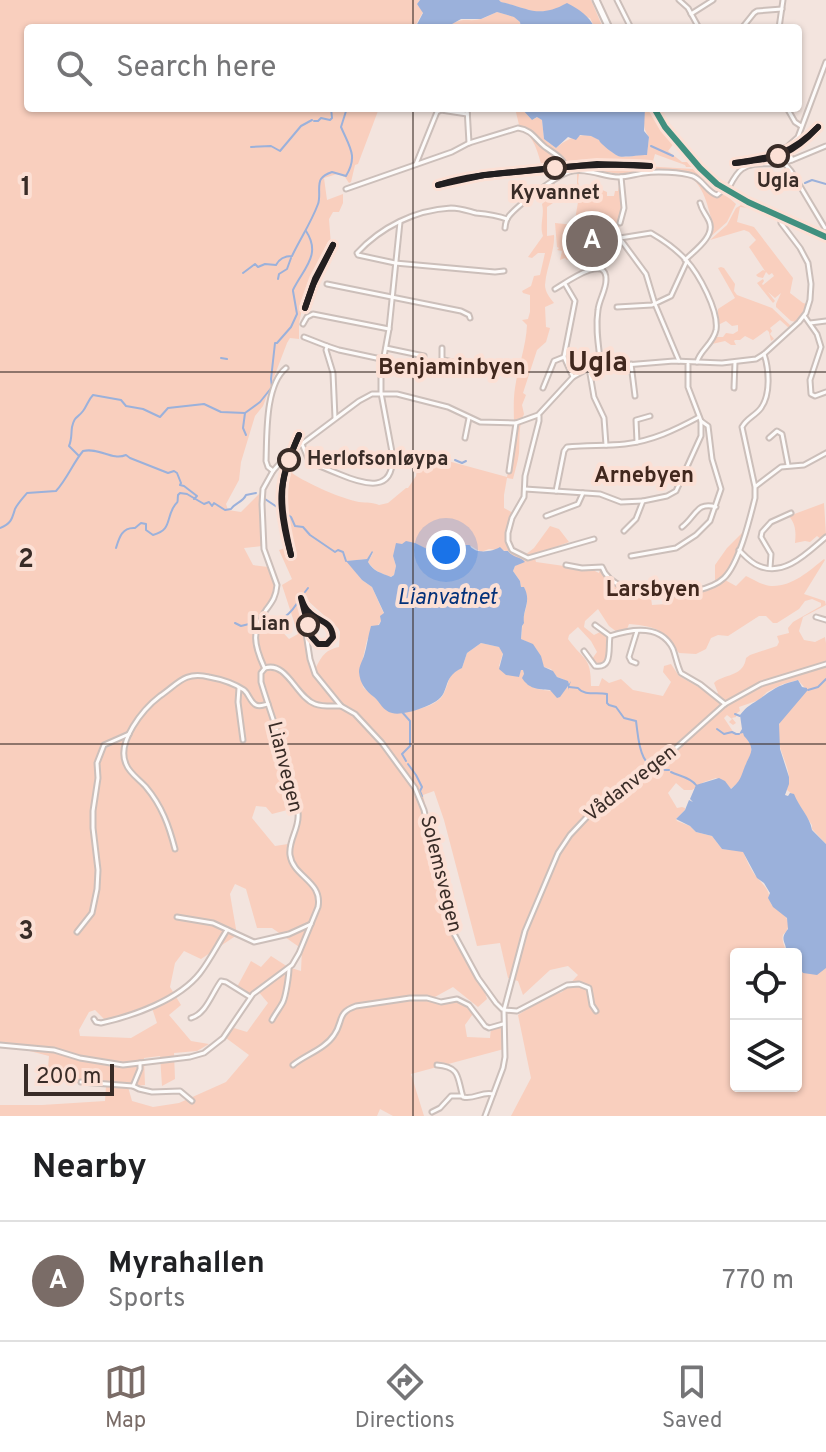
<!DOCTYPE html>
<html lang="en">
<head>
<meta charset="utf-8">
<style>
	:root { --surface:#fff; --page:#f2f2f2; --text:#202124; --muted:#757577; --line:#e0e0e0; --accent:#7a6c67 }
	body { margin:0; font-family:Overpass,sans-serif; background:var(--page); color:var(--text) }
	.controls { position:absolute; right:24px; bottom:24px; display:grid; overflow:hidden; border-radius:8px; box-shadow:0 2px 6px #0004 }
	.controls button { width:72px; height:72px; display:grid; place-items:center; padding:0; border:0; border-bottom:2px solid var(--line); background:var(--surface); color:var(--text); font:40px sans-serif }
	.scale { position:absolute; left:24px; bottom:20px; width:90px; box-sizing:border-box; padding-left:8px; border:4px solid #392c27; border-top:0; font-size:22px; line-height:28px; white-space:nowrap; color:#392c27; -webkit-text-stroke:6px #fce0d5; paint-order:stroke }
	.you { position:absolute; left:446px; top:550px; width:28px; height:28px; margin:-20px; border:6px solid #fff; border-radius:50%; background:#1a73e8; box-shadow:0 0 0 12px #1a73e833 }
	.badge { display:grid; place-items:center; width:52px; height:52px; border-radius:50%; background:var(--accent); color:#fff; font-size:26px; font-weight:700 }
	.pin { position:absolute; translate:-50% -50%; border:4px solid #fff; box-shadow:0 2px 8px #0006 }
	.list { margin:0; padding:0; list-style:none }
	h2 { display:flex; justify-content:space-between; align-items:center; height:104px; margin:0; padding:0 32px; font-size:34px }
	h2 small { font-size:26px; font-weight:400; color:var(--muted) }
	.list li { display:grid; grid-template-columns:52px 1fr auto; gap:24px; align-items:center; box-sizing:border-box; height:120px; padding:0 32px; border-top:2px solid var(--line) }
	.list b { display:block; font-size:30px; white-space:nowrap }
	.list p { margin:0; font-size:26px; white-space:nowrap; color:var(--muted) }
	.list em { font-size:26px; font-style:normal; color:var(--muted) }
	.icon { flex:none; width:44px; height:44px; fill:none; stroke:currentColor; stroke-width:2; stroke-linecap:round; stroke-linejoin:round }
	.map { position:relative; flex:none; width:826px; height:1116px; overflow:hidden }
	.search { position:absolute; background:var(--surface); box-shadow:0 2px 6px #0004; left:24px; right:24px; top:24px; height:88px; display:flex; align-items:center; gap:20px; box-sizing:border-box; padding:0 28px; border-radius:8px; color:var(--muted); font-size:30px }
	.sheet { height:224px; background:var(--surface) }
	nav { display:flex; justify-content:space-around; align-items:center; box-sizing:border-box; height:112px; border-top:2px solid var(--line); background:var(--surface); font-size:22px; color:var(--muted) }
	nav a { display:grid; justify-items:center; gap:4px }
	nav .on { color:var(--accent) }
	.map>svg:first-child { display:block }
</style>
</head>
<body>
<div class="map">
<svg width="826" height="1116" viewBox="0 0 826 1116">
	<rect width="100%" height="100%" fill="#f3e4de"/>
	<!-- green -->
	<g fill="#f9cfbe" fill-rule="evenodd">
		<path d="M0 0H420L417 4 423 12 414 28H28V108H389L378 111 358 164 355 165 351 182 349 183 345 177 337 174 324 178 327 200 343 194V203L339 212H333L329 219 331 245 304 300 299 323V339L290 338 287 343 263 406 255 416 241 462 239 480 226 504 228 510 241 512 259 494 261 495 262 546 244 548 253 565 268 567C277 591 277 590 262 610L289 639 298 634 282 585 292 579 279 550 291 546C285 520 277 493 288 468 291 461 294 457 296 450L300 454 292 473C306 483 342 499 359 502 367 503 372 502 379 505L388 503 406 488H408L416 476 419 457 426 455 507 477C510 461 514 443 514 426 514 413 513 401 515 388 518 367 526 347 527 325L522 320 528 319 530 312V295L523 293 522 291 531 286 534 276 540 275 545 253H538L532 258 528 257 543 236C539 225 545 215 542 204L547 199 543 190 555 182 553 203 547 207V236L554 235C555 251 546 268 545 285 545 292 550 298 554 303L545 307 546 327 550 328 546 342 537 350 523 393 526 395 522 405 524 414C518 426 520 440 519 453 518 462 515 470 513 479L507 478 504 495V508L515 514C509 532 503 548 525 555L534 548 550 526 559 529 569 542 534 555 536 562 571 567 596 568 595 571 599 573 600 569 606 578 620 587V590L625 594 630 592 641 595H662L663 596 651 598 652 605 667 604 668 595 702 592 715 586V565L727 548 744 531 733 561 724 576 725 580 736 586 746 576C753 579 763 586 771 586 792 587 809 571 824 559L825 560 804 594 825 601 826 605 803 617 799 631 804 640 815 642 825 637 826 643V844L812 829V825C806 816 794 794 787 790 787 789 789 777 789 777 787 759 774 744 779 725 782 714 800 703 805 688L798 680 783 684 767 692 759 700 739 707 740 711 737 713 736 717 732 718 736 723 733 725 729 722 732 719 727 715 724 718 734 733H743L751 745V754L746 764 740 782 730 789 726 783 716 778 704 782 692 790H684L676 783 668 793 677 808 682 807 685 808V810L676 819 677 821 690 826 696 832 712 836 722 849 743 851C746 859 751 870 755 875 764 886 769 888 771 904 778 911 793 917 787 930 787 932 784 933 783 935 781 941 786 948 786 954H736V1086H796V962L803 973 826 968V1116H511L531 1078 518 1015 542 999 562 992 578 975 568 966 550 970 523 995 518 981 508 978 500 943 477 946 444 820 434 791 423 795 450 918 461 945 481 980 487 999 478 1007 453 987 433 998 439 1004 457 1000 475 1011 465 1025 467 1037 490 1038 491 1028 502 1026 504 1049 411 1074 424 1116H393L380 1109 377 1116H0V1105H42L105 1101 106 1086 47 1080 49 1056 14 1047H0ZM458 544 471 546 481 552 489 549 508 551 514 557 523 560 515 566 513 571 520 581 521 587H524C530 601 526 606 523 619 522 626 522 633 521 639 539 647 537 650 544 667L551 669 557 677 563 679 570 684 562 693C549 689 536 692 526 683L523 670H521L518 677 499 666 503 653 499 647 481 643 467 653 462 668C446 675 451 679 444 693 438 708 407 712 392 713L363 687 361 667 367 640 381 621V616L384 614 372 587 362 580 347 561 367 559 373 553 368 562C374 571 381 573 390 577L394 575 396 566 393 556 422 548 433 553 451 549ZM812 599 821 603V606L793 622 788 628 789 633 777 636 779 642 777 646 750 655 746 658C744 675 728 674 716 681L714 683 718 693 713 695 679 676 671 664 664 666 663 672 671 682 663 696 633 690 621 679 609 683 602 678 599 686H591C591 656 584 661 568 639L569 635 578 627 591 641 597 652 592 659 595 662 601 664 607 660 608 638 600 632 594 635 584 627 585 621 598 609 609 626 617 632 627 629 629 624C659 627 662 629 679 653L696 654 706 649 711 638 718 635 728 636 759 616H766L773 623H777L799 609 805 601ZM307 600 338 628 340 632 339 647C325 650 322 656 315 669L305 643 302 605ZM256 806 266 807 272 814 295 808C298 822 295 832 288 844L275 846 252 818ZM235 884 246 889 257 928H272L302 949 301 971 288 967 271 956 261 967 251 961 237 987 249 995 257 990 268 1003 247 1032 234 1028 226 1038 249 1055 226 1082 179 1103 153 1107 132 1101 128 1087 145 1085 144 1058 160 1056 162 1086 175 1079 174 1053 197 1051 209 1044 191 1041 169 1015 181 1005 170 987 175 963 184 951 201 959 237 935 230 894ZM151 1005 157 1023 131 1038 80 1036 79 1030 89 1012 95 1010 104 1019 129 1015Z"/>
		<polygon points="499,0 591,0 603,28 595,28 590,18 552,11 536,12 501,2"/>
		<path d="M497 12 515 17 520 22 521 28H445C465 14 467 24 484 18 489 16 492 14 497 12Z"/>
		<path d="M515 108H521L532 120 538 117 542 120 544 139 556 148C569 137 587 129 602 142 606 146 610 151 616 155 624 159 637 155 647 154L649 137C642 128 644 119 645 108H650L654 118 675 142 668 151 682 162H689L693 167H686L685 165 655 154 652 165 605 163 581 165 580 162 542 167C538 153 534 135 520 129Z"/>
		<polygon points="611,164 693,169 702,176 695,169 699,168 718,187 692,174 662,169 648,169 621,174 569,167"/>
		<path d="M577 174H579L578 182 581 191 586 192 589 187 595 188 596 191 600 189 607 192V196H614L615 191H618L619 186C620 192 622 200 622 205 623 222 614 241 608 256 592 253 581 253 567 260L565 258 560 260 562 251 557 250 559 248 557 247 555 223 574 225 580 191 577 189Z"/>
		<path d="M691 177C701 181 705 193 716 197L726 193 733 198 727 196 736 204 727 222 709 238 714 228C708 209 706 190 691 177Z"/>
		<polygon points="741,205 750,208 740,207 737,222 754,227 793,278 790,293 803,303 807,304 803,313 796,322 791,321 776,307 776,304 781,293 775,298 768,292 775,301 773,303 757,283 763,279 764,281 762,284 763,285 774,276 772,273 769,275 766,272 763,278 758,277 756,275 763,270 765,271 749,247 756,240 749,232 744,230 710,240 727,225 736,208"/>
		<polygon points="721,267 724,268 735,284 734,291 737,295 772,308 791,326 789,328 780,320 770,328 772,331 770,334 774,339 771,341 769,332 767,330 753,340 745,336 740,340 735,340 734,341 736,345 731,345 725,341 712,344 716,337 723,337 726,333 733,334 738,331 738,325 732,326 726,321 718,325 718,309 735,298 718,268"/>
		<path d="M824 503 826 535 821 539 817 536 810 542 805 541 795 543C796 532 796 525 789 516Z"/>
	</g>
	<!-- water -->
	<g fill="#9bb1db">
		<path d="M420 0H499L501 2C529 8 538 19 567 3 580 10 588 15 595 28H521L520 22 514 17 497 12 481 19H461L445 28H415L423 13 417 4Z"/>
		<path d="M521 108H645L644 131 649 137 647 155C640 155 621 158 618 156 612 153 604 146 600 142L599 140 591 136 580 135 576 140 568 137 556 148 544 139 542 120 537 117 532 120Z"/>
		<path d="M406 541 415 543 433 552C438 550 459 544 464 545 475 545 466 545 475 550 482 553 494 551 500 547L504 551H508C513 558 520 556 525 562L515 566 513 571 520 581 521 587H524C532 602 522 610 524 623L522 626 521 639 533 644 541 656 544 667 553 671 557 677 568 681 569 684 571 681 568 690V686L560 697 557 698 550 690C537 689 529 689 522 678L524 674 523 670H521L519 677 506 675 499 669 503 654 499 647 481 643 467 653 462 668C440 678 452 694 433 703 424 708 402 716 392 713 383 711 380 702 374 697 366 691 360 684 359 672 359 667 362 661 364 656 367 646 368 636 371 626L379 625 381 621 380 616 384 613 372 587 362 580 346 561 367 559 372 551 373 552 368 562C373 571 381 573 391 577L394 575 396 566 393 556 396 543 402 544Z"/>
		<path d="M798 680 802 687 807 688V691L779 724 780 749 789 777V784L785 795 788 796 790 793 794 794C799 807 810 817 812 830L826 844V968L817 975 803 973 796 962V954H786C788 942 778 941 788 929L787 918 773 907 768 898 770 893 764 883 757 878 743 852 722 849 712 836 696 832 690 826 676 819 685 810 689 800 693 802 690 799 696 785 719 778 725 781 731 789C741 780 740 779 745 766 751 752 756 749 744 736L743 733 739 734 742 729 740 715C748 705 751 705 761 698 776 687 780 685 798 680Z"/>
	</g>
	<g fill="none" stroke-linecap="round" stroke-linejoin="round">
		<!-- stream -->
		<g stroke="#9bb1db" stroke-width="2">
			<polyline points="183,27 184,28"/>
			<polyline points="314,121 318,121 321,118 330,120 332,118 331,108"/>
			<polyline points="651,146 673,156"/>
			<polyline points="251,147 271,146 280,151 301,126 312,120"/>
			<polyline points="805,183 812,180 826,184"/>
			<path d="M243 273 255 264 258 267 265 264 276 265C279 259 285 256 292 256 300 239 311 223 318 204 321 196 317 185 321 179 323 176 329 173 332 172L346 176C358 156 350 148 341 127L347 108"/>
			<polyline points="278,279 279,274 287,269 291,258"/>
			<path d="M293 290C303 269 322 255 306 231"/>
			<polyline points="221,358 227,359"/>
			<polyline points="245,413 243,428 246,435"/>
			<path d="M79 456 69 446C72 439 71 434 72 427 75 415 77 419 83 411 87 406 88 400 93 395L121 400 126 406 143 409 160 417 168 408 204 404 221 412 245 413 260 402 272 387 271 379 275 343H277L291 327 297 314 293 291"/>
			<polyline points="455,460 462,463 466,461"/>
			<polyline points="265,499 280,509"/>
			<polyline points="284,512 291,517 295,526 303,527 310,535 335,552 338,550 343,552 346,561"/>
			<path d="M0 528C11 524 12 519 15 509 18 503 23 498 27 493L56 491C67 479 73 463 83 451 99 447 112 461 126 455L130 458 168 473 174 471 177 473 181 483 180 485 184 486 197 496 194 499"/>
			<path d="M116 548C119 538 122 527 135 528L141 523 146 524V530L153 535C171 530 166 521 173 508 179 498 177 507 178 495L180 493 187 494 204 504 209 502 212 506 214 503 225 510 231 509C235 503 243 502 246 495L256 493"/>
			<polyline points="305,592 308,588"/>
			<polyline points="235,623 241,626 257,622"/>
			<path d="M261 624C282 622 290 616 301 597"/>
			<path d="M569 687 578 688C584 696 597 692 607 694V703L609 705 616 707 624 718 636 721C639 741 638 772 669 770"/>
			<polyline points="808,690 818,687 826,679"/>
			<polyline points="402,712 410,721 410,746 402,754 406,761"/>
			<polyline points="735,714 740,716"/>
			<polyline points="717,729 724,734 732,732 736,734 739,734"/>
			<polyline points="408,764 416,775 422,787 420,791 422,796"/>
			<path d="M671 772C679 776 690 777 696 785"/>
		</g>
		<defs>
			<g id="minor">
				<polyline points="617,0 631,28"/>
				<polyline points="679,0 688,8 699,28"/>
				<polyline points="691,14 713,0"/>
				<polyline points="742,28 754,13 757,11 782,9"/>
				<polyline points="779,28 783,0"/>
				<polyline points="467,108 469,143"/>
				<polyline points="787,108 795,122 801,126"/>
				<polyline points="778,151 787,147 798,137 826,62"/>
				<polyline points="791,157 792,160 826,146"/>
				<polyline points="416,164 437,112 441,110 467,114"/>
				<polyline points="785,164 791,171 825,228"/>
				<path d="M346 189 452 152 469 143 518 128C532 130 535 139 545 147 556 155 563 157 568 171"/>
				<path d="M727 191C731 184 735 174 742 169 756 159 777 168 792 160"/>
				<polyline points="620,223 624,208 621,177"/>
				<path d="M505 228C506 222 505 221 509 216 518 205 556 176 569 172 586 167 603 177 619 177 627 177 636 174 644 173 656 171 681 172 693 176 703 180 707 192 717 195L723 190"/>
				<polyline points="618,236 646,274 655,304 679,361"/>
				<path d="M620 238 651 233C663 240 677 250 686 260 699 274 719 311 716 330 713 344 700 350 697 362"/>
				<path d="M685 260C694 251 716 236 709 221 706 214 702 211 700 203"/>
				<path d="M504 271 495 272 395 263 358 255 357 253C381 227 415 210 451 208 460 208 468 211 476 213 487 214 496 215 507 219"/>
				<polyline points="327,284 461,311 469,315 470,318"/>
				<polyline points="565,284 575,301 564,357 573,377"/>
				<path d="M555 289C564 284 607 252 606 280 606 290 599 300 598 310 595 329 599 348 601 367"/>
				<polyline points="617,307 652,305 671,296 687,261"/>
				<polyline points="805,317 817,334 821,347 810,380 811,394 815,396 826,392"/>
				<polyline points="810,323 826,321"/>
				<polyline points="303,324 307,317 313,314 389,329"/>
				<polyline points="304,337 327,346 326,350 333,373 335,418"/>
				<polyline points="327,346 339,350 381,359"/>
				<polyline points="386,348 424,356"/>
				<polyline points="442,348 442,358 444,360 480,369"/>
				<polyline points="631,364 635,396"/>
				<path d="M286 368C265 385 267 435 266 461L268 467 273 471 287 455 359 401 372 394H397L448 407 480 422 516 423 538 415 573 377 589 368 674 361 722 363 756 359 764 354 799 322 806 313 810 300 811 284 808 263 800 248 781 223 780 216"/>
				<polyline points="589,368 594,397 604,418 606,445"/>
				<polyline points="543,388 554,361 564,357"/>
				<polyline points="734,388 735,362"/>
				<polyline points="539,416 539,421 525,476 524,497 512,518 508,533 508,541 512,550 528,558 594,539"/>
				<polyline points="465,438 469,418"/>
				<polyline points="769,438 777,431 782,434 788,465"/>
				<polyline points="637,442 636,420 650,416"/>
				<path d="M302 444 309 461C319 466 329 470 339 474 365 485 396 494 392 452L381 393V373L389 329 400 222"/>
				<polyline points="509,471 516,423"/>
				<polyline points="756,486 781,467 804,465 826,453"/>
				<polyline points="525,489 600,494 621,502 643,501"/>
				<path d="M556 491 564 451 567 447C586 445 606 446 625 444 652 441 675 430 699 417"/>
				<polyline points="546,516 578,504 583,493"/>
				<path d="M682 527C696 516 697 501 716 507"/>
				<polyline points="624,531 636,519 643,501 667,496 676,491 701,436 701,421 688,387 688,364"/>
				<path d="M739 550C745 556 751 563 759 566 785 577 808 552 826 537"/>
				<polyline points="631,556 676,548 696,535 710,521 721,489 712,459 708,426 701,421"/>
				<path d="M566 565 582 568 602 567C614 602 701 600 724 578 739 564 750 518 755 498V487L742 427C747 418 755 416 761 408 771 394 769 369 764 354"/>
				<polyline points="770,568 771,554 761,537 762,532 771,522 791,513"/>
				<polyline points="816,617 826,620"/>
				<polyline points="595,625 610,636"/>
				<polyline points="306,633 310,659 315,674 341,706 355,714 382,743 415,788 424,810 452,930 478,978 496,1003 502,1009"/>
				<path d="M610 636C631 629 661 624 673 649 676 657 677 665 681 673L700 684 725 704"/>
				<path d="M584 651 595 666C613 669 608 649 610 636"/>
				<polyline points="636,663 631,661 629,657 637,631"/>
				<path d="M264 667C254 645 251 631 266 610 273 601 276 596 277 585L264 549 262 504 263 489 273 471"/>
				<path d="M265 668C287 661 296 697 315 704 323 707 333 706 341 706"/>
				<polyline points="239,688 238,702 243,740"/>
				<path d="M175 849C169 826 162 806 146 787 140 780 129 773 126 764 116 742 143 709 160 696 178 684 184 671 209 677 220 679 235 684 244 690 249 694 250 702 256 705 260 707 263 705 268 704"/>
				<polyline points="177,917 213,923 254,942 289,934 311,924"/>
				<polyline points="77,932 92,913 97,889 98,870 93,828 93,811 98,778 97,763 104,745 129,734"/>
				<polyline points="504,1010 517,1011 567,985 579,984 589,988 592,1005 596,1011"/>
				<path d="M191 1018C206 1014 212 993 221 981L226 982 250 997"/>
				<path d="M94 1019 96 1022 101 1023C133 1016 179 1000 200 973 210 960 218 944 227 930"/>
				<path d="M272 1020C275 1014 280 1008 283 1002 286 995 289 975 289 968"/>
				<path d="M0 1045 54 1050 80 1058 123 1065 190 1057 204 1053 223 1038 253 994 292 965 299 953 318 907C323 881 293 877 290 855 288 840 300 828 298 813 295 799 287 786 283 772 281 762 282 751 280 741 274 721 267 702 261 682V673L265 668"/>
				<polyline points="140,1063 140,1069 133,1086 139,1089 152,1092 180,1091 192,1101"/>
				<path d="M293 1065C305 1055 325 1049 334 1035 344 1021 336 1013 356 1006L410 998H427L441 1002 457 999 469 1005 485 1026 489 1028 503 1024"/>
				<path d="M437 1065C461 1067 457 1078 463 1097 474 1100 482 1091 493 1094"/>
				<polyline points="81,1082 133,1086"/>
				<polyline points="432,1112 440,1108 451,1096 462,1096"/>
				<polyline points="485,1116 503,1068 505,1057 504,1010 525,931 558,853 570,835 601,802 659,763 725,704 761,684 826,664"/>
			</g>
			<g id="tertiary">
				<polyline points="596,0 609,28"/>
				<path d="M654 108C658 122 670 132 679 144 693 160 706 177 723 188 755 210 793 218 826 237"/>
			</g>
		</defs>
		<!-- minor casing -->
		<use href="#minor" stroke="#ccbfba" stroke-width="7"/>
		<!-- tertiary casing -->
		<use href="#tertiary" stroke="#ccbfba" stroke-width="9"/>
		<!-- minor -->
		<use href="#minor" stroke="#fdfbfa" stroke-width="3"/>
		<!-- tertiary -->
		<use href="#tertiary" stroke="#fdfbfa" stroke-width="5"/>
		<defs>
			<polyline id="bus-1" points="654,108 665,127 700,168 717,184 748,202 826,237"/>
		</defs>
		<!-- bus-1 casing -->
		<use href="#bus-1" stroke="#fce0d5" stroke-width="12"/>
		<!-- bus-1 -->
		<use href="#bus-1" stroke="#41907f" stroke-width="6"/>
		<defs>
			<g id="tram-1">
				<path d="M735 163C771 158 792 154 818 127"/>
				<path d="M735 163C775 158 789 158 818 127"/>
				<path d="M438 185C473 174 508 173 543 169 580 165 614 163 650 166"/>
				<polyline points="438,185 484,175 597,164 650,166"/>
				<polyline points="305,308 315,279 333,245"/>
				<polyline points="305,308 313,285 333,245"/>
				<path d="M291 555C277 504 277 484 299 435"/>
				<path d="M291 555C285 528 278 499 285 472 288 459 294 447 299 435"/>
				<path d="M301 598C303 603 304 607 308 611 318 623 331 619 333 637L327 644H318L311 636Z"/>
			</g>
		</defs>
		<!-- tram-1 casing -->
		<use href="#tram-1" stroke="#fce0d5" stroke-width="12"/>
		<!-- tram-1 -->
		<use href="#tram-1" stroke="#231f20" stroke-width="6"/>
	</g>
	<!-- grid -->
	<path fill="none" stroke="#392c27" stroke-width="2" stroke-opacity="0.55" d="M413 0V28M413 108V1116M0 372H826M0 744H826"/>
	<!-- markers -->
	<g fill="#fce0d5" stroke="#392c27" stroke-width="4">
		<circle cx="778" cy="156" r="10"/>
		<circle cx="555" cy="168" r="10"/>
		<circle cx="289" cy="460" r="10"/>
		<circle cx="308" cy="625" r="10"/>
	</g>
	<g text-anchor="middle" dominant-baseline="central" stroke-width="8" stroke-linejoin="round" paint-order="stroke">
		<!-- stop labels -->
		<g font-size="20" font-weight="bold" fill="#392c27" stroke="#fce0d5">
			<text x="778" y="182">Ugla</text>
			<text x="555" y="194">Kyvannet</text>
			<text x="307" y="460" text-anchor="start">Herlofsonløypa</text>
			<text x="290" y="625" text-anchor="end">Lian</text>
		</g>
		<!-- street labels -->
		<g font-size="20" fill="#392c27" stroke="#fce0d5">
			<text transform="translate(284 767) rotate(76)">Lianvegen</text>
			<text transform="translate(631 784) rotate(-38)">Vådanvegen</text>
			<text transform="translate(440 874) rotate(76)">Solemsvegen</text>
		</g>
		<!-- neighbourhood labels -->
		<g font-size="22" font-weight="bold" fill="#41281e" stroke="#fce0d5">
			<text x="452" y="368">Benjaminbyen</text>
			<text x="644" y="476">Arnebyen</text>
			<text x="653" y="590">Larsbyen</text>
		</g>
		<!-- water labels -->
		<g font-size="22" font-style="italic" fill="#03317a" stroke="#fce0d5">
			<text x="447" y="598">Lianvatnet</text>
		</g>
		<!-- district labels -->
		<g font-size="28" font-weight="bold" fill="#41281e" stroke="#fce0d5">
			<text x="598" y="364">Ugla</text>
		</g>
	</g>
	<g font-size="26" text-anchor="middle" font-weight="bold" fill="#392c27" stroke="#fce0d5" stroke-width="8" stroke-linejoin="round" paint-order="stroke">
		<text x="26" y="195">1</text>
		<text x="26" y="567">2</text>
		<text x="26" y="939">3</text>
	</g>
</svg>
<div class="controls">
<button><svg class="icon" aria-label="locate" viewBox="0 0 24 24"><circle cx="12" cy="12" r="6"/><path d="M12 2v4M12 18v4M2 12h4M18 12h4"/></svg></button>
<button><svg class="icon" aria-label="layers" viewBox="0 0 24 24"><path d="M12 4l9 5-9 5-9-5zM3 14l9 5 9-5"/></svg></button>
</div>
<div class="scale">200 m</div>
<div class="you"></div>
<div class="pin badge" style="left:592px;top:241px">A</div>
<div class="search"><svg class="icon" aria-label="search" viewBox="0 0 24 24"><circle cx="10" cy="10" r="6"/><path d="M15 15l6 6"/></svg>Search here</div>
</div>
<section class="sheet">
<h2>Nearby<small></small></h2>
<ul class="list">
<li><span class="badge">A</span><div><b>Myrahallen</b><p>Sports</p></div><em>770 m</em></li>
</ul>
</section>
<nav>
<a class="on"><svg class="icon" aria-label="map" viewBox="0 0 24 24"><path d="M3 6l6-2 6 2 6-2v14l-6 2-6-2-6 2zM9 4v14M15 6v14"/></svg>Map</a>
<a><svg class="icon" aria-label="directions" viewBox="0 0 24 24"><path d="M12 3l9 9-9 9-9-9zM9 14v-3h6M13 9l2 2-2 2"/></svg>Directions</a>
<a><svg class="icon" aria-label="saved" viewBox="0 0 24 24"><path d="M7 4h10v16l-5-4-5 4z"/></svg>Saved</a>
</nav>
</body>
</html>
